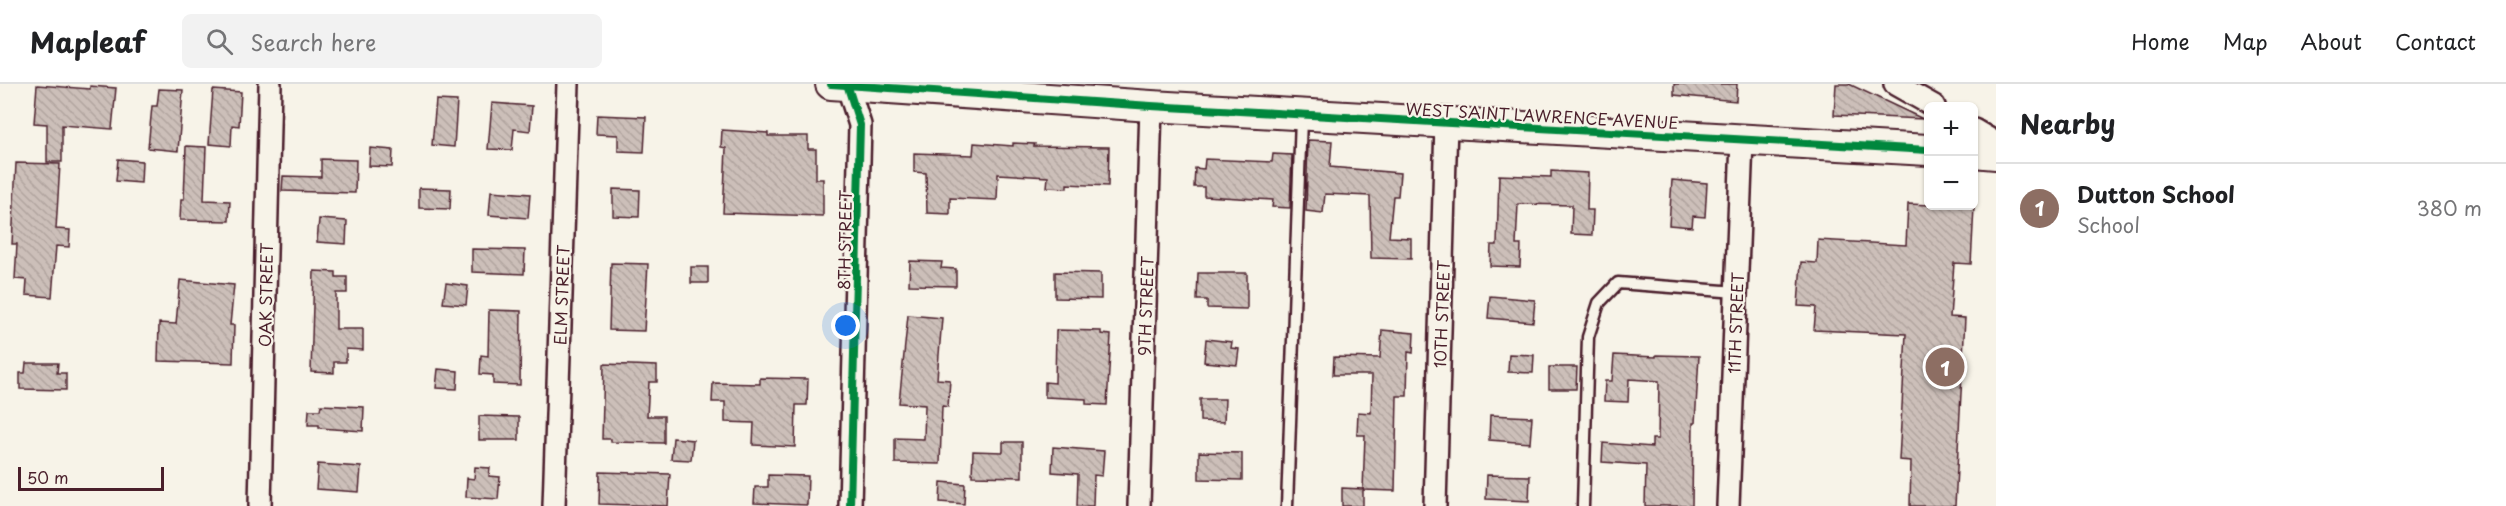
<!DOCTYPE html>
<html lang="en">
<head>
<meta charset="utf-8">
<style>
	:root { --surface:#fff; --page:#f2f2f2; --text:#202124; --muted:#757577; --line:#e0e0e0; --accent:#d93025 }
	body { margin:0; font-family:"Playpen Sans",sans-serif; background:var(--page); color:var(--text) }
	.controls { position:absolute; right:18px; top:18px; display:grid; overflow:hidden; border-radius:9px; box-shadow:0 2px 4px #0004 }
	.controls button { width:54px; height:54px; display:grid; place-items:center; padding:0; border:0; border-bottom:2px solid var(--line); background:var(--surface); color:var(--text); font:30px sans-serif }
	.scale { position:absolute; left:18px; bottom:15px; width:146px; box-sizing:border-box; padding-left:6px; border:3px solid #4a1f2b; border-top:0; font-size:16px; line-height:21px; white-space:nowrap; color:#4a1f2b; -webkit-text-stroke:4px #f7f3e8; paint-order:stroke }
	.you { position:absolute; left:846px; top:242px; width:21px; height:21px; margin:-15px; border:4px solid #fff; border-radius:50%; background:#1a73e8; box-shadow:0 0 0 9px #1a73e833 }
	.badge { display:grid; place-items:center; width:39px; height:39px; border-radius:50%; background:var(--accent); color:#fff; font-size:20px; font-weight:700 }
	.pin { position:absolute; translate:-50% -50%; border:3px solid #fff; box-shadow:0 2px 6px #0006 }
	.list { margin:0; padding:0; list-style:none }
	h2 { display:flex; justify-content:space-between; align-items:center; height:78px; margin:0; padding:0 24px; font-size:26px }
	h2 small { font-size:20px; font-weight:400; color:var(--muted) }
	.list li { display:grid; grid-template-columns:39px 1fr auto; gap:18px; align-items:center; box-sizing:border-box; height:90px; padding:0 24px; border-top:2px solid var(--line) }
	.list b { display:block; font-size:22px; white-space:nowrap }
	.list p { margin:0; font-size:20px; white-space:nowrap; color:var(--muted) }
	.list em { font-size:20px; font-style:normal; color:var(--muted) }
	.icon { flex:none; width:33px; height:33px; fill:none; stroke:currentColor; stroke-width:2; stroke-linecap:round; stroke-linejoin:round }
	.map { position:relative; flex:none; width:1996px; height:422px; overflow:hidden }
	header { display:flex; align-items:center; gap:36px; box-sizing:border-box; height:84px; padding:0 30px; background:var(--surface); border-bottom:2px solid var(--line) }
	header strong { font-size:28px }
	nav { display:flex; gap:33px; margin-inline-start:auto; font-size:21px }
	.search { width:420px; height:54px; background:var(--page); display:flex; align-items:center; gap:15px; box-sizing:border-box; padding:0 21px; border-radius:9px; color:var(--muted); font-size:22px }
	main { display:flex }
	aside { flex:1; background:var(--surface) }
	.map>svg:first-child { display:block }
</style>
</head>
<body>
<header>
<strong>Mapleaf</strong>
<div class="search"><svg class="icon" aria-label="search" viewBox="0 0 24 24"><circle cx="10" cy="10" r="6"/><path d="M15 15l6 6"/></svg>Search here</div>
<nav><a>Home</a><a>Map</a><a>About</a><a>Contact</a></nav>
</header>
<main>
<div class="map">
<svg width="1996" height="422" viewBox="0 0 1996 422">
	<defs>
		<pattern id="building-back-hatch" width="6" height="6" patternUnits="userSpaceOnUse" patternTransform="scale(1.5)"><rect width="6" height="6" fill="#ccbfb9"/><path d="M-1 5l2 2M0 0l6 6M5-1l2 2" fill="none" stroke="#b1a49f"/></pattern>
	</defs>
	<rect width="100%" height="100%" fill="#f7f3e8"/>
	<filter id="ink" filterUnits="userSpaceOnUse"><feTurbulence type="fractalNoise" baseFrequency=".0167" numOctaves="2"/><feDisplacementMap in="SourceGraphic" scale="12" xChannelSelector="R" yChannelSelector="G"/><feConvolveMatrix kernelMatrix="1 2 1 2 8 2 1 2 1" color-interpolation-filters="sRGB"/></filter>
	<g filter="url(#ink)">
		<!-- building -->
		<g fill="url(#building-back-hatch)" stroke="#4a1f2b" stroke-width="1.5">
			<polygon points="1674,0 1737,0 1736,17 1674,11"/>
			<polygon points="1836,0 1849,0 1923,35 1834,31"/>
			<polygon points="37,1 90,5 90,2 116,4 112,45 62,41 62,78 47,78 47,40 34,39"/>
			<polygon points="159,5 183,6 178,67 148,64 152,22 157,22"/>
			<polygon points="213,6 241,8 239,42 232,41 231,62 209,60"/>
			<polygon points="436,16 457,17 454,63 432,61"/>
			<polygon points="492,19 532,22 530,47 514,45 512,66 488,65"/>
			<polygon points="597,31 646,33 644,68 618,67 618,51 596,50"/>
			<polygon points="722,46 768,49 768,52 808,52 808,65 816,65 816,95 823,95 823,132 723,129 726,64 721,63"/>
			<polygon points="1308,56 1332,57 1330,83 1400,89 1398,112 1393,112 1389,153 1411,154 1411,175 1371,174 1370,112 1325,110 1323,129 1306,127"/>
			<polygon points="974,59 1013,62 1013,59 1035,60 1034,62 1109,63 1108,102 1067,100 1067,104 1047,103 1048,93 998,90 997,116 950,114 950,130 927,129 926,89 914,88 914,69 973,71"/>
			<polygon points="186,62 206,63 204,116 230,117 229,137 180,136 181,115 184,115"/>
			<polygon points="370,64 393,66 392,83 369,82"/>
			<polygon points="1273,70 1292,71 1290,124 1272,123 1273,116 1204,112 1204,103 1194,103 1195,84 1204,85 1205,75 1272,78"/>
			<polygon points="118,75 142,77 141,99 116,97"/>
			<polygon points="321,75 356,76 355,109 282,107 283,92 321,93"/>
			<polygon points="16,79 60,80 56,145 70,146 69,163 56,162 52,213 26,211 27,196 15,195 17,160 12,160"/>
			<polygon points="1551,87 1588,89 1587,126 1593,126 1592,151 1571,150 1572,121 1518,120 1516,161 1521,161 1520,183 1490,182 1491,161 1497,161 1499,91 1551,93"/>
			<polygon points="1672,96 1707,99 1705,133 1693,132 1692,143 1669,141"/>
			<polygon points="419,104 451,105 450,125 419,124"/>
			<polygon points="613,105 640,106 639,133 613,132"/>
			<polygon points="491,107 530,110 528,134 489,131"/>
			<polygon points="1908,120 1974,123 1971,180 1954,179 1950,233 1965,234 1955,422 1910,422 1911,377 1899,376 1906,250 1814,246 1816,223 1798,222 1801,178 1817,179 1818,156 1906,161"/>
			<polygon points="319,135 347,137 346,160 317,158"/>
			<polygon points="472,165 525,166 524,190 472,188"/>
			<polygon points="910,177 942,178 941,184 956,185 956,202 909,201"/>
			<polygon points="611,179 648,180 644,247 609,246"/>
			<rect x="691" y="183" width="17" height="16"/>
			<polygon points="314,187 336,188 336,193 347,193 347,209 336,209 336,245 363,245 363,266 346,265 346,278 334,278 334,289 311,288"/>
			<polygon points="1055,188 1101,189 1101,215 1055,214"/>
			<polygon points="1198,189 1247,189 1247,225 1207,224 1207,216 1197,216"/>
			<polygon points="180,196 234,201 230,241 234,241 233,279 158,277 159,239 176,240"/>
			<polygon points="446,199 468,202 466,221 443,219"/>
			<polygon points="1490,212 1535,216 1533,238 1488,234"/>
			<polygon points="489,226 521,227 520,301 493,300 493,291 480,290 481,271 488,272"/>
			<polygon points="908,231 942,234 937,295 950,296 948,323 942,322 940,380 895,379 895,354 924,355 925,321 899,319"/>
			<polygon points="1056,246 1101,247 1101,250 1111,251 1107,321 1086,320 1086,315 1045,313 1045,298 1055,299"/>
			<polygon points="1382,246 1414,249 1413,269 1408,268 1407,312 1397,312 1395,407 1363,406 1365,351 1357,351 1358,328 1371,329 1372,291 1333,291 1334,273 1380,274"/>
			<polygon points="1206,255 1232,258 1231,264 1239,265 1237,281 1204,278"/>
			<polygon points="1509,270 1534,271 1533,289 1508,288"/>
			<polygon points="1614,271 1656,273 1656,271 1699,272 1695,339 1693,339 1692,422 1645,422 1646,381 1602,378 1603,359 1652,363 1652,355 1658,355 1659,297 1629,295 1628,318 1604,317 1605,297 1612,297"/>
			<polygon points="26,279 58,279 57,289 66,289 66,306 20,305 20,289 25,289"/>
			<polygon points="604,280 657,282 657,298 649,298 647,332 664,332 664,359 611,358 611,355 602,355"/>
			<polygon points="1549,283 1577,283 1576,305 1549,305"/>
			<polygon points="438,285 458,287 457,305 436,304"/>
			<polygon points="760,294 808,295 807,321 796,321 795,363 753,361 754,339 725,338 725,318 712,318 713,299 760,300"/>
			<polygon points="1200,315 1225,315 1224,338 1200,337"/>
			<polygon points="321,321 364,323 363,347 319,344 319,341 308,341 309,326 320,326"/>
			<polygon points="1490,331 1532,333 1530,359 1489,356"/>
			<polygon points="479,332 519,333 519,356 479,356"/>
			<polygon points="673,354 693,356 691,376 671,375"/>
			<polygon points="1003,358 1022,358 1022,393 972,392 973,367 1003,368"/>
			<polygon points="1053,363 1104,367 1102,392 1094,391 1093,422 1077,422 1078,390 1052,388"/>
			<polygon points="1199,368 1242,369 1242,396 1199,395"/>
			<polygon points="318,380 361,383 359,408 316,405"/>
			<polygon points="475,383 490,384 489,392 500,393 498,415 466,413 467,394 474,395"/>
			<polygon points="600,388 670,390 668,422 599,420"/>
			<polygon points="768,391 808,392 807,421 754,419 755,403 768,403"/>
			<polygon points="1487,391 1530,392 1529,417 1486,415"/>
			<polygon points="941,398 965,400 964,420 940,418"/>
			<polygon points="1342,404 1363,405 1363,422 1342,422"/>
		</g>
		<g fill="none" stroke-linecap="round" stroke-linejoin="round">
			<defs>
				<g id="lane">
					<polyline points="1287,422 1301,34"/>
					<polyline points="1583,422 1588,253 1599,219 1618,199 1737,208"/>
				</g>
				<g id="street">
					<polyline points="847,0 860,41 850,422"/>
					<polyline points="1895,0 1934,22"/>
					<polyline points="1974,46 1996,59"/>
					<polyline points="260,422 270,0"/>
					<polyline points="554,422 568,0"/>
					<polyline points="1139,422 1151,22"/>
					<polyline points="1435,422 1446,39"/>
					<polyline points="1728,422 1742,57"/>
				</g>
				<g id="secondary">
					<polyline points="831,0 1151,22 1928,66"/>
					<polyline points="1974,68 1996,70"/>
				</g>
			</defs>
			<!-- lane casing -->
			<use href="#lane" stroke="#4a1f2b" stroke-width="15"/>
			<!-- street casing -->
			<use href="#street" stroke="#4a1f2b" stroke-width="26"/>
			<!-- secondary casing -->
			<use href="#secondary" stroke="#4a1f2b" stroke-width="34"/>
			<!-- lane -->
			<use href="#lane" stroke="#f7f3e8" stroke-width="10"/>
			<!-- street -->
			<use href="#street" stroke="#f7f3e8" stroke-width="21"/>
			<!-- secondary -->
			<use href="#secondary" stroke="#f7f3e8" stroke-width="30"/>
			<defs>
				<g id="cycleway">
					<polyline points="831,0 1151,22 1928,66"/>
					<polyline points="847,0 860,41 850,422"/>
				</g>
			</defs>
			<!-- cycleway casing -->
			<use href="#cycleway" stroke="#f7f3e8" stroke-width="11"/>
			<!-- cycleway -->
			<use href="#cycleway" stroke="#00873e" stroke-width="8"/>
		</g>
	</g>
	<g text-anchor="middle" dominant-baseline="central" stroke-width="4.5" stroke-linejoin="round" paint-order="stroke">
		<!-- street labels -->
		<g font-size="16" fill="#4a1f2b" stroke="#f7f3e8">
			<text transform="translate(1542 31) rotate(3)">WEST SAINT LAWRENCE AVENUE</text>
			<text transform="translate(844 156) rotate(-89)">8TH STREET</text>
			<text transform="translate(265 211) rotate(-89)">OAK STREET</text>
			<text transform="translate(561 211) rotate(-88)">ELM STREET</text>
			<text transform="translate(1145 222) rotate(-88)">9TH STREET</text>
			<text transform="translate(1441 230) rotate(-88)">10TH STREET</text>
			<text transform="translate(1735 239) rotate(-88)">11TH STREET</text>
		</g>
	</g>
</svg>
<div class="controls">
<button>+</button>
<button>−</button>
</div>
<div class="scale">50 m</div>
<div class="you"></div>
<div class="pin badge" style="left:1945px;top:283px;background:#8d6e63">1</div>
</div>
<aside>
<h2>Nearby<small></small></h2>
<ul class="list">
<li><span class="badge" style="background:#8d6e63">1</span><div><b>Dutton School</b><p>School</p></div><em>380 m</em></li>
</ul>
</aside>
</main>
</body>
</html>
